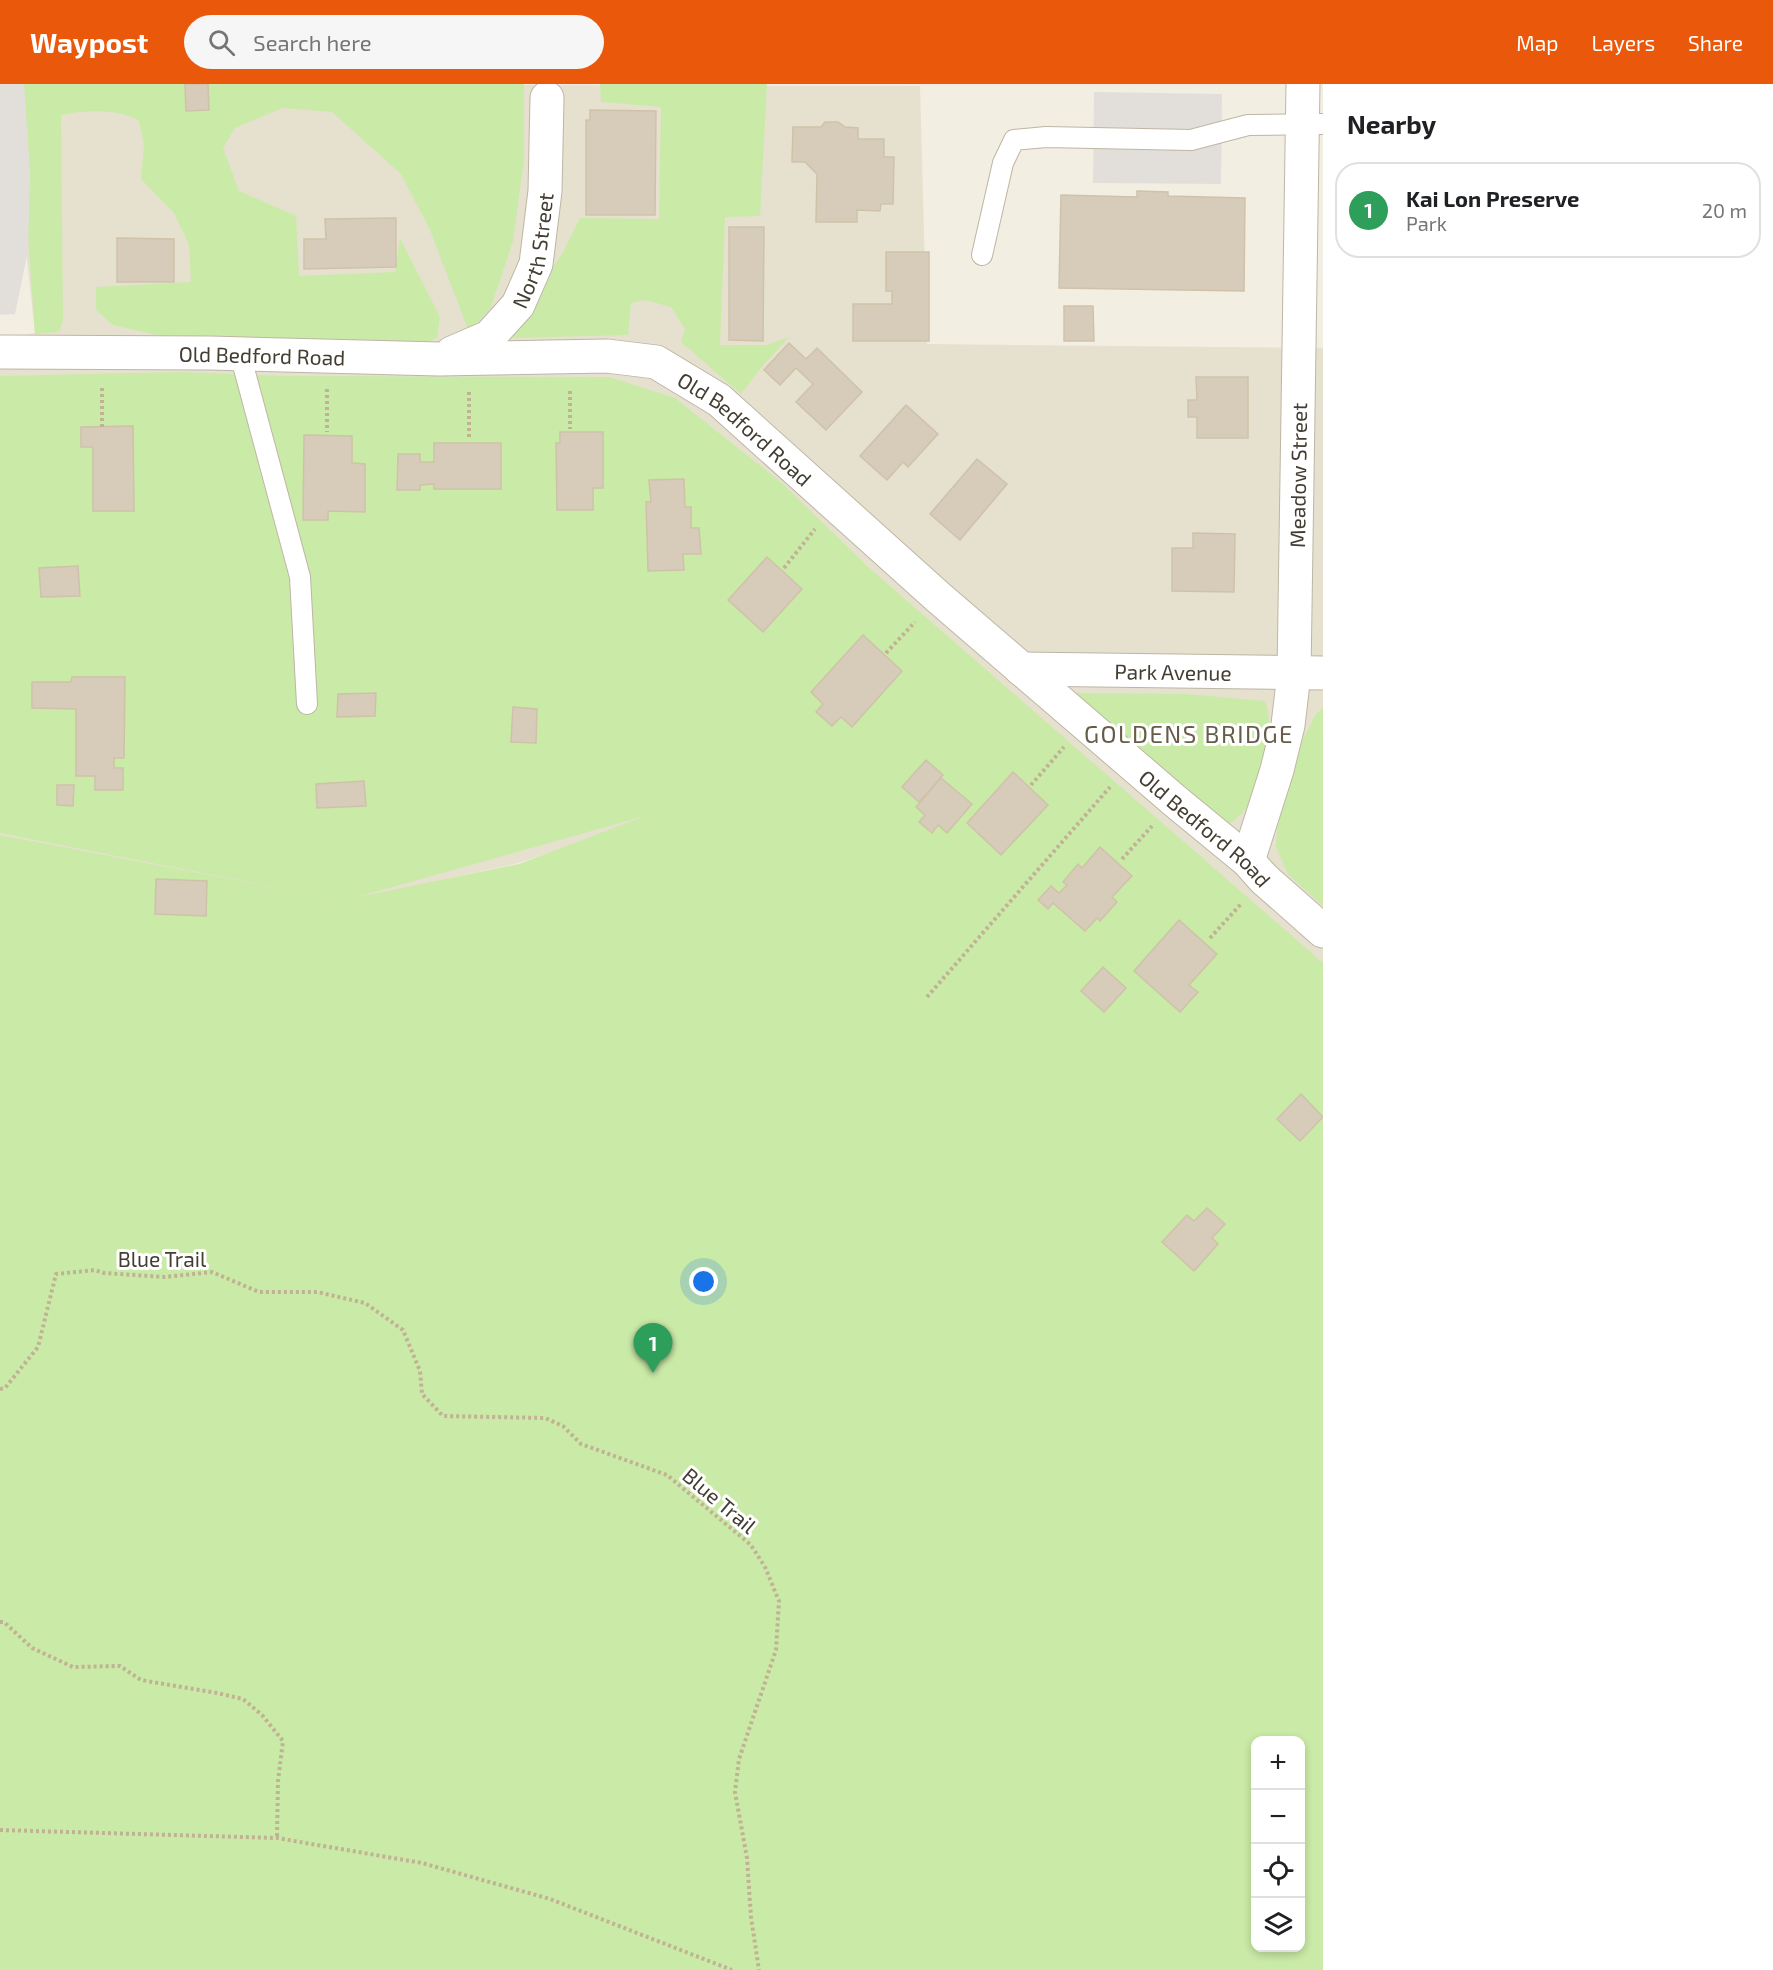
<!DOCTYPE html>
<html lang="en">
<head>
<meta charset="utf-8">
<style>
	:root { --surface:#fff; --page:#f6f6f6; --text:#202124; --muted:#757577; --line:#e0e0e0; --accent:#ea580c }
	body { margin:0; font-family:"Exo 2",sans-serif; background:var(--page); color:var(--text) }
	.controls { position:absolute; right:18px; bottom:18px; display:grid; overflow:hidden; border-radius:12px; box-shadow:0 3px 9px #0003 }
	.controls button { width:54px; height:54px; display:grid; place-items:center; padding:0; border:0; border-bottom:2px solid var(--line); background:var(--surface); color:var(--text); font:30px sans-serif }
	.you { position:absolute; left:704px; top:1198px; width:21px; height:21px; margin:-15px; border:4px solid #fff; border-radius:50%; background:#1a73e8; box-shadow:0 0 0 9px #1a73e833 }
	.badge { display:grid; place-items:center; width:39px; height:39px; border-radius:50%; background:var(--accent); color:#fff; font-size:20px; font-weight:700 }
	.pin { position:absolute; translate:-50% -50px; filter:drop-shadow(0 2px 3px #0008) }
	.pin::after { content:''; position:absolute; top:32px; width:21px; height:18px; background:inherit; clip-path:polygon(0 0,100% 0,50% 100%) }
	.list { margin:0; padding:0; list-style:none }
	h2 { display:flex; justify-content:space-between; align-items:center; height:78px; margin:0; padding:0 24px; font-size:26px }
	h2 small { font-size:20px; font-weight:400; color:var(--muted) }
	.list li { display:grid; grid-template-columns:39px 1fr auto; gap:18px; align-items:center; box-sizing:border-box; height:96px; margin:0 12px 12px; padding:0 12px; border:2px solid var(--line); border-radius:24px }
	.list b { display:block; font-size:22px; white-space:nowrap }
	.list p { margin:0; font-size:20px; white-space:nowrap; color:var(--muted) }
	.list em { font-size:20px; font-style:normal; color:var(--muted) }
	.icon { flex:none; width:33px; height:33px; fill:none; stroke:currentColor; stroke-width:2; stroke-linecap:round; stroke-linejoin:round }
	.map { position:relative; flex:none; width:1323px; height:1886px; overflow:hidden }
	header { display:flex; align-items:center; gap:36px; box-sizing:border-box; height:84px; padding:0 30px; background:var(--accent); color:#fff }
	header strong { font-size:28px }
	nav { display:flex; gap:33px; margin-inline-start:auto; font-size:21px }
	.search { width:420px; height:54px; background:var(--page); display:flex; align-items:center; gap:15px; box-sizing:border-box; padding:0 21px; border-radius:33px; color:var(--muted); font-size:22px }
	main { display:flex }
	aside { flex:1; background:var(--surface) }
	.map>svg:first-child { display:block }
</style>
</head>
<body>
<header>
<strong>Waypost</strong>
<div class="search"><svg class="icon" aria-label="search" viewBox="0 0 24 24"><circle cx="10" cy="10" r="6"/><path d="M15 15l6 6"/></svg>Search here</div>
<nav><a>Map</a><a>Layers</a><a>Share</a></nav>
</header>
<main>
<div class="map">
<svg width="1323" height="1886" viewBox="0 0 1323 1886">
	<rect width="100%" height="100%" fill="#f2eee1"/>
	<!-- residential -->
	<polygon fill="#e6e0cf" points="8,0 920,2 927,260 1323,264 1323,1201 661,732 515,780 342,818 0,754 0,256 35,249"/>
	<!-- green -->
	<g fill="#caeaa7" fill-rule="evenodd">
		<path d="M17 0H524V76L513 157 491 223 469 248 430 146 401 90 332 28 282 24 235 44 223 64 239 107 296 132 299 192 395 188 400 154 440 233 437 254 425 259 157 251 113 241 96 226V203L191 198 189 161 174 129 141 95 144 61 139 37C121 24 82 26 61 31L63 236 59 248 35 250Z"/>
		<polygon points="600,0 767,0 760,132 725,133 720,261 767,261 789,253 760,285 741,310 681,258 685,245 671,223 645,216 631,219 628,251 513,254 516,238 563,168 580,134 659,135 661,23 601,18"/>
		<path d="M180 288 283 292 609 293 675 314 783 400 867 482 1323 879V1886H0V751L339 816 0 749V292ZM645 732 519 780 353 814ZM1256 1656H1300V1864H1256Z"/>
		<path d="M1071 609 1186 610 1265 617C1276 643 1261 705 1244 727 1240 732 1234 736 1229 740L1204 725Z"/>
		<polygon points="1323,624 1323,822 1288,790 1276,763 1279,723 1288,684 1316,630"/>
	</g>
	<!-- parking -->
	<g fill="#e2dfdb">
		<polygon points="0,0 24,0 30,87 28,167 15,230 0,231"/>
		<polygon points="1094,8 1222,10 1221,100 1093,99"/>
	</g>
	<!-- building -->
	<g fill="#d7ccb9" stroke="#cfc2a9" stroke-width="1.5">
		<polygon points="185,0 208,0 209,26 186,27"/>
		<polygon points="590,26 656,27 655,131 586,131 586,36 590,36"/>
		<polygon points="825,38 838,38 845,43 858,44 858,55 884,55 884,73 894,73 893,120 881,120 880,127 857,126 857,138 816,138 817,90 805,78 792,78 793,43 821,43"/>
		<polygon points="1137,107 1168,108 1168,112 1245,114 1244,207 1059,204 1061,111 1137,113"/>
		<polygon points="396,134 396,183 304,185 304,155 326,155 325,135"/>
		<polygon points="729,143 764,143 763,257 729,256"/>
		<polygon points="117,154 174,155 174,198 117,198"/>
		<polygon points="886,168 929,168 929,257 853,257 853,220 892,220 892,207 886,207"/>
		<polygon points="1064,222 1093,222 1094,257 1064,257"/>
		<polygon points="789,259 806,275 817,264 862,308 826,346 796,318 813,300 796,284 780,301 764,286"/>
		<polygon points="1196,293 1248,293 1248,354 1197,354 1197,333 1188,333 1188,316 1197,316"/>
		<polygon points="906,321 938,350 908,383 903,378 887,396 860,372"/>
		<polygon points="133,342 134,427 93,427 93,363 81,363 81,343"/>
		<polygon points="560,348 603,348 603,404 593,404 593,426 557,426 556,359 560,359"/>
		<polygon points="304,351 352,352 352,379 365,380 365,428 328,427 328,436 303,436"/>
		<polygon points="434,359 501,359 501,405 434,405 434,400 420,401 420,406 397,406 398,370 420,370 420,378 434,378"/>
		<polygon points="977,375 1007,400 960,456 930,430"/>
		<polygon points="684,395 685,423 691,423 691,444 699,444 701,470 683,470 684,486 648,487 646,418 651,418 649,396"/>
		<polygon points="1193,449 1235,450 1234,508 1172,507 1172,464 1193,464"/>
		<polygon points="767,473 802,505 763,548 728,516"/>
		<polygon points="78,482 80,512 41,513 39,484"/>
		<polygon points="863,551 902,587 852,643 841,633 832,642 816,628 823,620 811,608"/>
		<polygon points="72,593 125,593 124,674 114,674 114,684 123,684 123,706 95,706 95,692 76,692 76,625 32,624 32,598 71,598"/>
		<polygon points="376,609 375,632 337,633 338,610"/>
		<polygon points="513,623 537,625 536,659 511,658"/>
		<polygon points="926,676 943,691 919,718 902,703"/>
		<polygon points="1013,688 1048,721 1001,771 967,739"/>
		<polygon points="941,694 972,720 947,749 938,741 932,749 919,738 925,731 916,723"/>
		<polygon points="364,697 366,722 317,724 316,700"/>
		<polygon points="57,701 74,701 73,722 57,721"/>
		<polygon points="1100,763 1132,792 1112,813 1117,818 1100,837 1097,834 1085,847 1053,819 1048,825 1038,816 1051,802 1059,809 1067,801 1063,798 1078,780 1082,784"/>
		<polygon points="156,795 207,797 206,832 155,830"/>
		<polygon points="1179,836 1217,870 1189,901 1198,908 1180,928 1134,887"/>
		<polygon points="1103,883 1126,904 1104,928 1081,907"/>
		<polygon points="1301,1010 1323,1033 1300,1057 1277,1035"/>
		<polygon points="1207,1124 1225,1140 1212,1154 1218,1160 1194,1187 1162,1158 1187,1131 1194,1137"/>
	</g>
	<g fill="none" stroke-linecap="round" stroke-linejoin="round">
		<defs>
			<g id="lane">
				<polyline points="982,171 1003,79 1014,56 1046,53 1191,56 1248,41 1323,40"/>
				<polyline points="240,270 300,493 307,620"/>
			</g>
			<g id="street">
				<path id="s1" d="M0 268 210 269 439 275 607 272 656 278 719 316 938 513 1175 717 1248 777 1264 795 1323 847"/>
				<path id="s2" d="M452 269 489 253 518 221 536 180 545 107 547 14"/>
				<path id="s3" d="M1021 585 1323 589"/>
				<path id="s4" d="M1248 777 1277 686 1288 641 1294 590 1303 0"/>
			</g>
		</defs>
		<!-- lane casing -->
		<use href="#lane" stroke="#beb6a4" stroke-width="22"/>
		<!-- street casing -->
		<use href="#street" stroke="#beb6a4" stroke-width="35"/>
		<!-- path -->
		<g stroke="#c1b294" stroke-width="4" stroke-dasharray="3 3" stroke-linecap="butt">
			<polyline points="327,305 327,348"/>
			<polyline points="570,307 570,345"/>
			<polyline points="469,308 469,355"/>
			<polyline points="102,343 102,301"/>
			<polyline points="784,484 815,445"/>
			<polyline points="886,569 915,538"/>
			<polyline points="1031,701 1064,663"/>
			<polyline points="1122,775 1152,742"/>
			<polyline points="1210,854 1241,820"/>
			<polyline points="927,913 1110,703"/>
			<polyline points="0,1305 5,1304 38,1263 56,1190 95,1186 104,1189 165,1193 212,1188 259,1208 317,1208 365,1219 403,1246 420,1287 422,1310 443,1332 545,1334 563,1342 581,1360 667,1391 751,1461 765,1483 779,1517 776,1566 739,1675 735,1708 747,1774 751,1833 759,1886"/>
			<polyline points="0,1538 4,1538 32,1564 73,1583 120,1582 141,1596 217,1609 243,1615 262,1631 283,1657 278,1697 277,1754"/>
			<polyline points="0,1746 277,1754 422,1779 550,1815 732,1886"/>
		</g>
		<!-- lane -->
		<use href="#lane" stroke="#fff" stroke-width="20"/>
		<!-- street -->
		<use href="#street" stroke="#fff" stroke-width="33"/>
	</g>
	<g text-anchor="middle" dominant-baseline="central" stroke-width="6" stroke-linejoin="round" paint-order="stroke">
		<!-- street labels -->
		<g font-size="21" fill="#443d32" stroke="#fff">
			<text stroke="none"><textPath href="#s2" startOffset="141">North Street</textPath></text>
			<text stroke="none"><textPath href="#s1" startOffset="262">Old Bedford Road</textPath></text>
			<text stroke="none"><textPath href="#s1" startOffset="768">Old Bedford Road</textPath></text>
			<text stroke="none"><textPath href="#s4" startOffset="392">Meadow Street</textPath></text>
			<text stroke="none"><textPath href="#s3" startOffset="152">Park Avenue</textPath></text>
			<text stroke="none"><textPath href="#s1" startOffset="1378">Old Bedford Road</textPath></text>
			<text x="162" y="1174">Blue Trail</text>
			<text transform="translate(720 1416) rotate(40)">Blue Trail</text>
		</g>
		<!-- quarter labels -->
		<g font-size="24" letter-spacing="1.5" fill="#675c49" stroke="#fff">
			<text x="1189" y="649">GOLDENS BRIDGE</text>
		</g>
	</g>
</svg>
<div class="controls">
<button>+</button>
<button>−</button>
<button><svg class="icon" aria-label="locate" viewBox="0 0 24 24"><circle cx="12" cy="12" r="6"/><path d="M12 2v4M12 18v4M2 12h4M18 12h4"/></svg></button>
<button><svg class="icon" aria-label="layers" viewBox="0 0 24 24"><path d="M12 4l9 5-9 5-9-5zM3 14l9 5 9-5"/></svg></button>
</div>
<div class="you"></div>
<div class="pin badge" style="left:653px;top:1289px;background:#2e9e5b">1</div>
</div>
<aside>
<h2>Nearby<small></small></h2>
<ul class="list">
<li><span class="badge" style="background:#2e9e5b">1</span><div><b>Kai Lon Preserve</b><p>Park</p></div><em>20 m</em></li>
</ul>
</aside>
</main>
</body>
</html>
